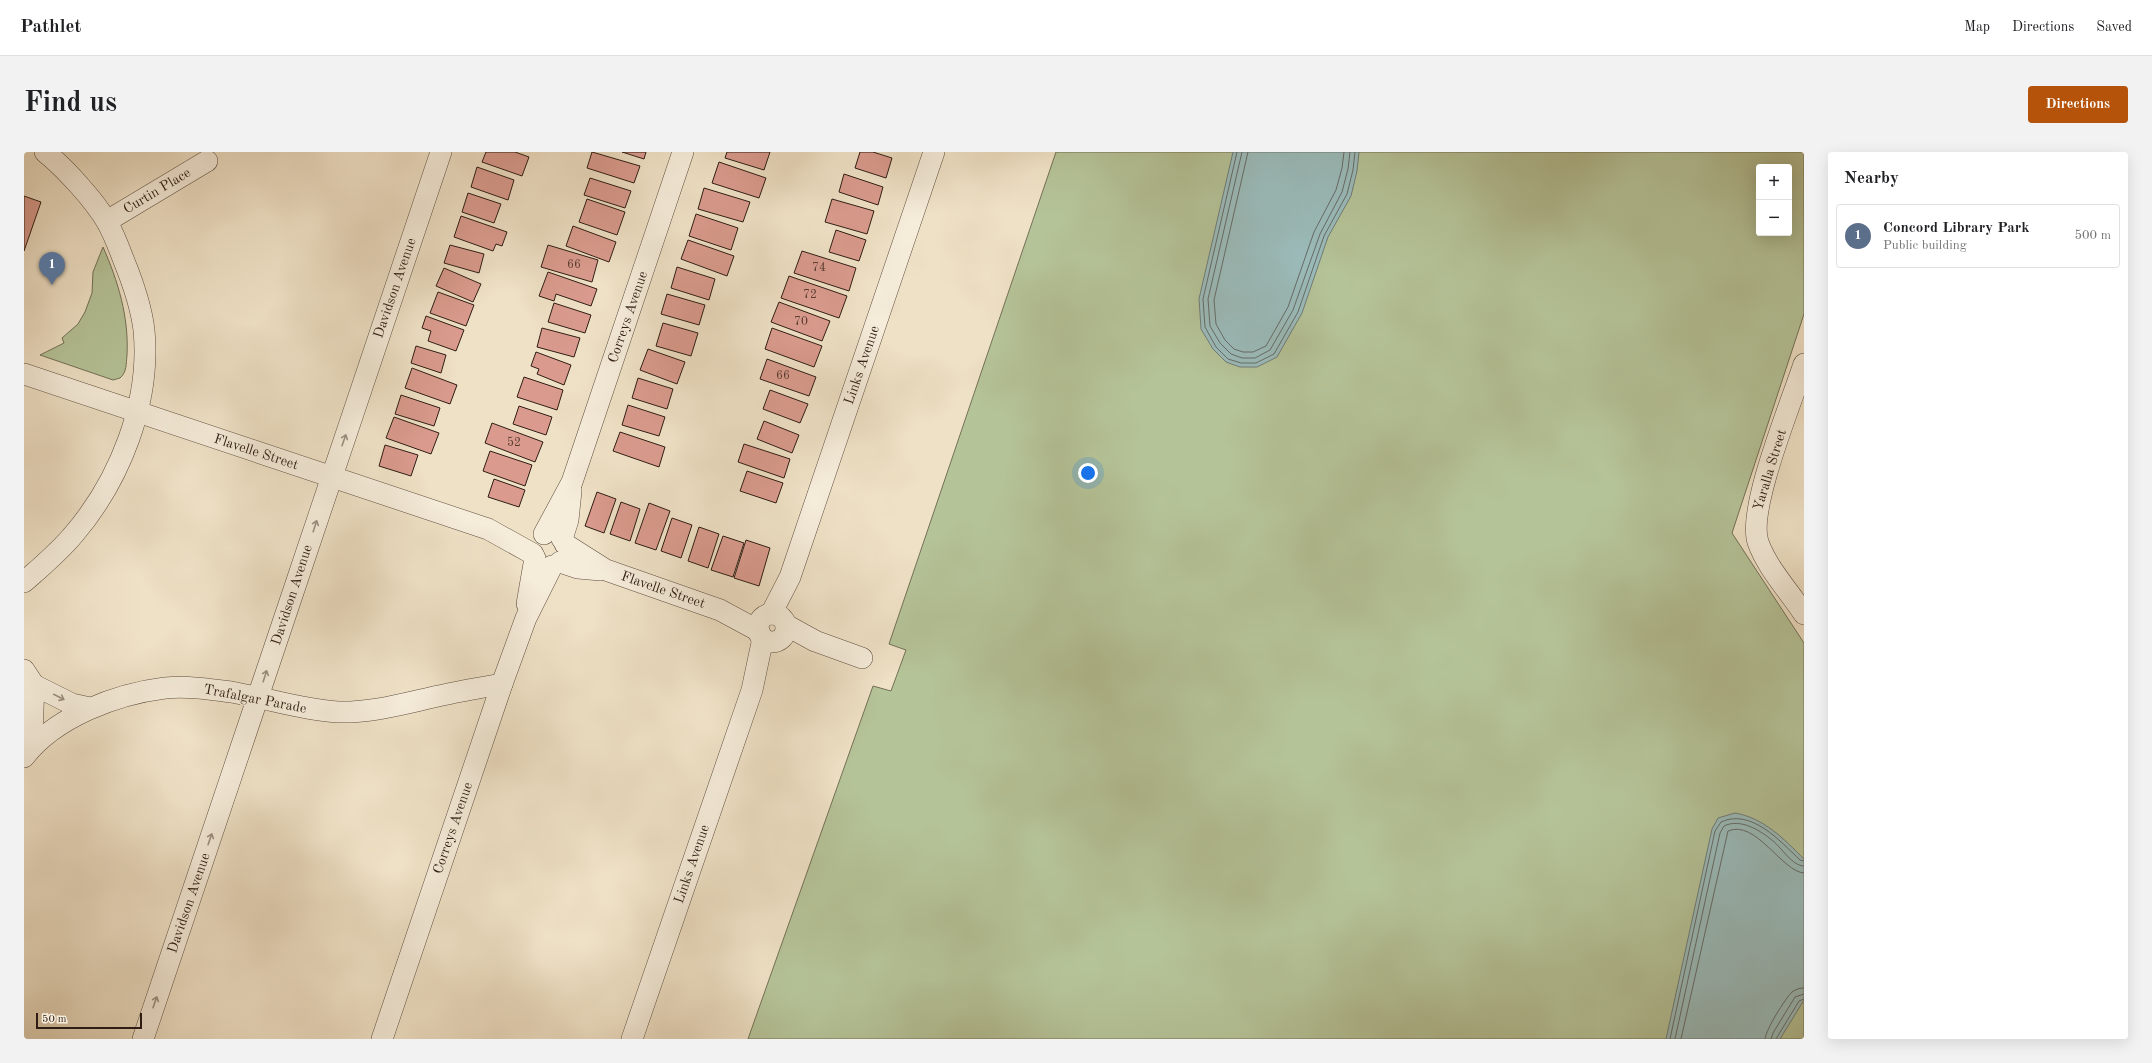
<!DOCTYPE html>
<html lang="en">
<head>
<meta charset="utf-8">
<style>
	:root { --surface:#fff; --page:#f2f2f2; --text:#202124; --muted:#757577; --line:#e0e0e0; --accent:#b45309 }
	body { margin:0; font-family:"Old Standard TT",serif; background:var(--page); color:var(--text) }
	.controls { position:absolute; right:12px; top:12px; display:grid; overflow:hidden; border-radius:4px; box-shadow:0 4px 16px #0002 }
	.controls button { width:36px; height:36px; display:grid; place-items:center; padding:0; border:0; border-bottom:1px solid var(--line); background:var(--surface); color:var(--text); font:20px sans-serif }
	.scale { position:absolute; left:12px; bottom:10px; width:106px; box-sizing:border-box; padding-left:4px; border:2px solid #2f1d14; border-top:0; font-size:11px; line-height:14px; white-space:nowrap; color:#2f1d14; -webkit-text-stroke:3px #f5ecda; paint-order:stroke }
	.you { position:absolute; left:1064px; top:321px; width:14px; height:14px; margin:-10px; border:3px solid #fff; border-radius:50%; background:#1a73e8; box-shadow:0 0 0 6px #1a73e833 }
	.badge { display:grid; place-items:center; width:26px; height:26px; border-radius:50%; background:var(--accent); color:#fff; font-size:13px; font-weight:700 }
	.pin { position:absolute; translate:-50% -33px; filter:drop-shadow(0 1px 2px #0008) }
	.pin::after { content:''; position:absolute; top:21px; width:14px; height:12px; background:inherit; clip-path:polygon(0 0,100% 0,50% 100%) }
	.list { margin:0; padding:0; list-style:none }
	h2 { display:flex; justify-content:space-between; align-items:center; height:52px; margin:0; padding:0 16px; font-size:17px }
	h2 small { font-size:13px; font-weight:400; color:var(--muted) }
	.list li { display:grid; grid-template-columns:26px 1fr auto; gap:12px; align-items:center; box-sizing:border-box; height:64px; margin:0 8px 8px; padding:0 8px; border:1px solid var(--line); border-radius:4px }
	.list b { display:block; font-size:15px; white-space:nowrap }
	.list p { margin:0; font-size:13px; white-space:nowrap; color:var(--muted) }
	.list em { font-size:13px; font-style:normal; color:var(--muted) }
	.map { position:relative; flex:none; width:1780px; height:887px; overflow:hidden; border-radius:4px }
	header { display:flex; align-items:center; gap:24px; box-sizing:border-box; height:56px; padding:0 20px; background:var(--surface); border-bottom:1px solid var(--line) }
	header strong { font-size:19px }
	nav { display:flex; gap:22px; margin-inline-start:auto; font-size:14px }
	.intro { display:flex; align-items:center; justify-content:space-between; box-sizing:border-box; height:96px; padding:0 24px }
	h1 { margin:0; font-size:28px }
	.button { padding:10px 18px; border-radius:4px; background:var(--accent); color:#fff; font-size:14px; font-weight:700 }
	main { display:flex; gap:24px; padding:0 24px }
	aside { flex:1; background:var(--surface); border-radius:4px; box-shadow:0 4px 16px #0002 }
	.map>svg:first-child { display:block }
</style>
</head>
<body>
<header>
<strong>Pathlet</strong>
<nav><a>Map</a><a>Directions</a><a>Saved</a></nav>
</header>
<div class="intro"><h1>Find us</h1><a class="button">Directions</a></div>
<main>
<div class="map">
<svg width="1780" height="887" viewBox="0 0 1780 887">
	<rect width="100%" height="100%" fill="#efe1c6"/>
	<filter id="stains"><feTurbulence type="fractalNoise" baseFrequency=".005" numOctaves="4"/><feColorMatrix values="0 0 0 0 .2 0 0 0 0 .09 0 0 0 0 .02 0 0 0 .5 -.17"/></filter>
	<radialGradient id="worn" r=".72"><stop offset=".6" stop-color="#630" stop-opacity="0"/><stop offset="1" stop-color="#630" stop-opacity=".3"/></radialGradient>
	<!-- green -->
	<g fill="#b5c398" stroke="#727056" fill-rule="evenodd">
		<path d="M1032 0H1780V162L1708 381 1780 491V887H724L849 534 867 539 882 498 865 492ZM1735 15H1765V81H1735Z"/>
		<path d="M79 95C94 129 105 165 103 203 102 212 103 220 96 226L89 228 16 203 40 191 38 186 54 172 61 160 68 141 69 120Z"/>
	</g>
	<!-- water -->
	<g fill="#9bbcbb" stroke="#707c78">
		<polygon points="1209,0 1335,0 1333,19 1327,44 1304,85 1278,161 1253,205 1233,215 1216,215 1202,210 1189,197 1177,177 1175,147"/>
		<path d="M1711 661C1740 666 1760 687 1780 707V848L1756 887H1642L1688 677 1694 666Z"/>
	</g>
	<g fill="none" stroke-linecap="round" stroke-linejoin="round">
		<!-- shore -->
		<g stroke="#656c68" stroke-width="1">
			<polyline points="1213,0 1179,147 1181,175 1192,195 1204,207 1217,211 1232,211 1250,202 1274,160 1300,84 1323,42 1329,18 1331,0"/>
			<polyline points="1218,0 1184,147 1186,174 1196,191 1207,202 1218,206 1231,206 1246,198 1269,158 1296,82 1318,40 1324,17 1326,0"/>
			<polyline points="1224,0 1190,148 1192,172 1201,188 1210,197 1219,200 1229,200 1242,194 1264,155 1290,80 1312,38 1318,16 1320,0"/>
			<path d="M1646 887 1691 679 1697 670C1727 656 1756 689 1776 708L1780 709"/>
			<path d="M1651 887 1696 681 1700 674C1716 666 1736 678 1749 689 1758 696 1768 714 1780 714"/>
			<path d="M1657 887 1704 679C1732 667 1758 720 1780 721"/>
			<path d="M1741 887C1742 877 1761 847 1768 840 1772 837 1776 836 1780 836"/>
			<polyline points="1747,887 1749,881 1771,845 1780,842"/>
			<polyline points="1752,887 1775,849 1780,847"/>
		</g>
	</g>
	<!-- building -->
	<g fill="#da9b8e" stroke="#2f1d14">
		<polygon points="462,0 491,0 505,5 498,24 458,10"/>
		<polygon points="568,0 616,14 610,31 563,16"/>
		<polygon points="598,0 622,0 620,7"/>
		<polygon points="703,0 746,0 740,18 701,6"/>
		<polygon points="836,0 849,0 868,6 862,26 831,16"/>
		<polygon points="695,10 742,26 735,46 688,31"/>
		<polygon points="453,15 490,28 484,48 447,35"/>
		<polygon points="820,22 859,35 854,53 815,40"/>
		<polygon points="566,26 607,39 601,56 560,43"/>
		<polygon points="680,36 726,50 719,70 674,57"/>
		<polygon points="444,41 477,52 470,71 438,60"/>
		<polygon points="0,44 17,50 0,99"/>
		<polygon points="563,47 601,60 593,83 555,70"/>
		<polygon points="808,47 850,59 843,82 801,70"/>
		<polygon points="672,62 714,76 707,98 665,84"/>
		<polygon points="437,64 483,80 478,94 472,92 469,99 430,85"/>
		<polygon points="549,74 592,90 585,110 542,94"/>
		<polygon points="812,78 842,88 835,109 805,100"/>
		<polygon points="664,88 710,104 703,124 657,107"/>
		<polygon points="426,93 460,102 455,121 420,111"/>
		<polygon points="524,93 574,108 568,130 517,115"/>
		<polygon points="778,99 832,116 825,139 770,121"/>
		<polygon points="653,115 691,127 685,148 647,136"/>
		<polygon points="420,116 457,132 449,150 412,134"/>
		<polygon points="524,120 573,137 567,154 532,142 530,149 515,144"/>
		<polygon points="765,124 823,144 815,166 757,146"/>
		<polygon points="414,140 450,153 442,174 406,161"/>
		<polygon points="643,142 681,153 675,173 637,162"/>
		<polygon points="755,150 806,169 798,189 747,170"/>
		<polygon points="530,151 567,163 561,181 524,170"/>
		<polygon points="402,164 440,178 432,199 404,189 407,179 398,176"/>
		<polygon points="639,171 674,181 667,204 632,194"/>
		<polygon points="518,176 556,186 550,205 513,195"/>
		<polygon points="748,176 798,194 790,215 741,197"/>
		<polygon points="392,194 422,203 417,221 387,211"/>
		<polygon points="624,197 661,210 653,232 616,218"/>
		<polygon points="512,200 547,213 540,233 513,222 515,217 507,214"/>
		<polygon points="743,207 792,225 785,244 736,227"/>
		<polygon points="388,216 433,233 426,252 381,236"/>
		<polygon points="500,225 539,238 533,258 493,245"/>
		<polygon points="614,226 649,237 643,257 608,246"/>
		<polygon points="746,238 784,252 776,271 739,257"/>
		<polygon points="377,243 416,256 410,274 371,262"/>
		<polygon points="604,253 641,265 635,284 598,273"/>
		<polygon points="495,254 528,265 522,283 489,272"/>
		<polygon points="370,265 415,281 407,302 362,286"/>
		<polygon points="740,269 775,283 768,301 733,287"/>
		<polygon points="468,271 519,290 511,310 461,291"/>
		<polygon points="596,280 641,295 635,315 589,299"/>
		<polygon points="720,292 766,307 760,326 714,310"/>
		<polygon points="361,293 394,303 387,324 355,314"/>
		<polygon points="466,299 508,313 501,334 459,319"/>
		<polygon points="723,319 759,331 752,351 716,339"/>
		<polygon points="470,327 501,338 495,355 464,345"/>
		<polygon points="573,340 592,347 580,381 561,374"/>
		<polygon points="597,350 616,357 606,389 586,382"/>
		<polygon points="625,351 646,359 632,398 611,391"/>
		<polygon points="648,366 668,373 657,406 637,399"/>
		<polygon points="675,375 695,382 684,416 664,409"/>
		<polygon points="699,384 720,391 709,425 687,418"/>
		<polygon points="722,388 746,396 735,434 710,426"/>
	</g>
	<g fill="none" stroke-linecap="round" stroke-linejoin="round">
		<defs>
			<g id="minor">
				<polyline points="83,69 183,9"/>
				<path d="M1780 212C1768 249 1723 357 1734 390 1743 416 1765 439 1780 462"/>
				<polyline points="0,222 464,377 509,402"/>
				<polyline points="520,382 548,330 659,0"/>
				<polyline points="538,387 544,368 547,339"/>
				<polyline points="541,392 582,418 696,458 735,479"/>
				<polyline points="536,410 554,416 577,418"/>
				<path d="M0 430C17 415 35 400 50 382 96 328 127 250 120 178 117 154 109 131 100 109 95 96 90 82 83 70 71 49 40 15 21 0"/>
				<polyline points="503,452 511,406"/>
				<polyline points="747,462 766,425 910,0"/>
				<circle cx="748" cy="476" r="14"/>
				<polyline points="762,473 791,489 838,506"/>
				<polyline points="0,518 10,533"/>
				<polyline points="4,600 8,581 10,533 48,552 66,556"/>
				<path d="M0 605C31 565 92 542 141 536 163 534 185 537 207 540 243 546 278 558 314 560 352 561 388 549 424 542 442 538 460 535 478 532"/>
				<polyline points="119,887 417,0"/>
				<polyline points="358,887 478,532 502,466 528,414"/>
				<polyline points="608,887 728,538 739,486"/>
			</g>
		</defs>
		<!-- minor casing -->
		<use href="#minor" stroke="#5f4e40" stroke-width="22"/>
		<!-- minor -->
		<use href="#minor" stroke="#f5ecda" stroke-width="21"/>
	</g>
	<!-- one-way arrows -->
	<defs><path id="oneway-shaft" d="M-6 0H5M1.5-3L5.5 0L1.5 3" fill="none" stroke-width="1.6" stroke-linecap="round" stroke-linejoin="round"/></defs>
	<g stroke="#9c8f81">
		<use href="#oneway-shaft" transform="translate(320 288) rotate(-71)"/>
		<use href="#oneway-shaft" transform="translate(291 374) rotate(-72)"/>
		<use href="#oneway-shaft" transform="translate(241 524) rotate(-72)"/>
		<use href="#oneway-shaft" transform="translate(35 545) rotate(27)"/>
		<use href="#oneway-shaft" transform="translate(186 687) rotate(-71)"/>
		<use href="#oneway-shaft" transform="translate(131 850) rotate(-71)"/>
	</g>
	<g text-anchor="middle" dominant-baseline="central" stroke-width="3" stroke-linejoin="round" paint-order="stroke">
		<!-- number labels -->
		<g font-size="12" fill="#5a3c32">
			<text x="550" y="113">66</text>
			<text x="795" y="116">74</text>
			<text x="786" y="143">72</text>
			<text x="777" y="170">70</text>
			<text x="759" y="224">66</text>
			<text x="490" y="291">52</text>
		</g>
		<!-- street labels -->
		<g font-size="14" fill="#2f1d14" stroke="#f5ecda">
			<text transform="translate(133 39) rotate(-31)">Curtin Place</text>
			<text transform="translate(371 136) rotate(-71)">Davidson Avenue</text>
			<text transform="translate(604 165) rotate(-71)">Correys Avenue</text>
			<text transform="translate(838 213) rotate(-71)">Links Avenue</text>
			<text transform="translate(232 300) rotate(18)">Flavelle Street</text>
			<text transform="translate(1746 318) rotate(-73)">Yaralla Street</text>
			<text transform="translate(639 438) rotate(19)">Flavelle Street</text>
			<text transform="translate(268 443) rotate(-72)">Davidson Avenue</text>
			<text transform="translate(231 547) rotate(11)">Trafalgar Parade</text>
			<text transform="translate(429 676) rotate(-71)">Correys Avenue</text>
			<text transform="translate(668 712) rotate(-71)">Links Avenue</text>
			<text transform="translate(165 751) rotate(-71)">Davidson Avenue</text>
		</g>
	</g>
	<rect width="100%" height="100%" filter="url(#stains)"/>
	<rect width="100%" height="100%" fill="url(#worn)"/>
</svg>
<div class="controls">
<button>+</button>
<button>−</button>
</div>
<div class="scale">50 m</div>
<div class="you"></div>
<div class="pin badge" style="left:28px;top:133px;background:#5c6f8a">1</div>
</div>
<aside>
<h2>Nearby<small></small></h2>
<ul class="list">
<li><span class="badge" style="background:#5c6f8a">1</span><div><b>Concord Library Park</b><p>Public building</p></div><em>500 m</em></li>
</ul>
</aside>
</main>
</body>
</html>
